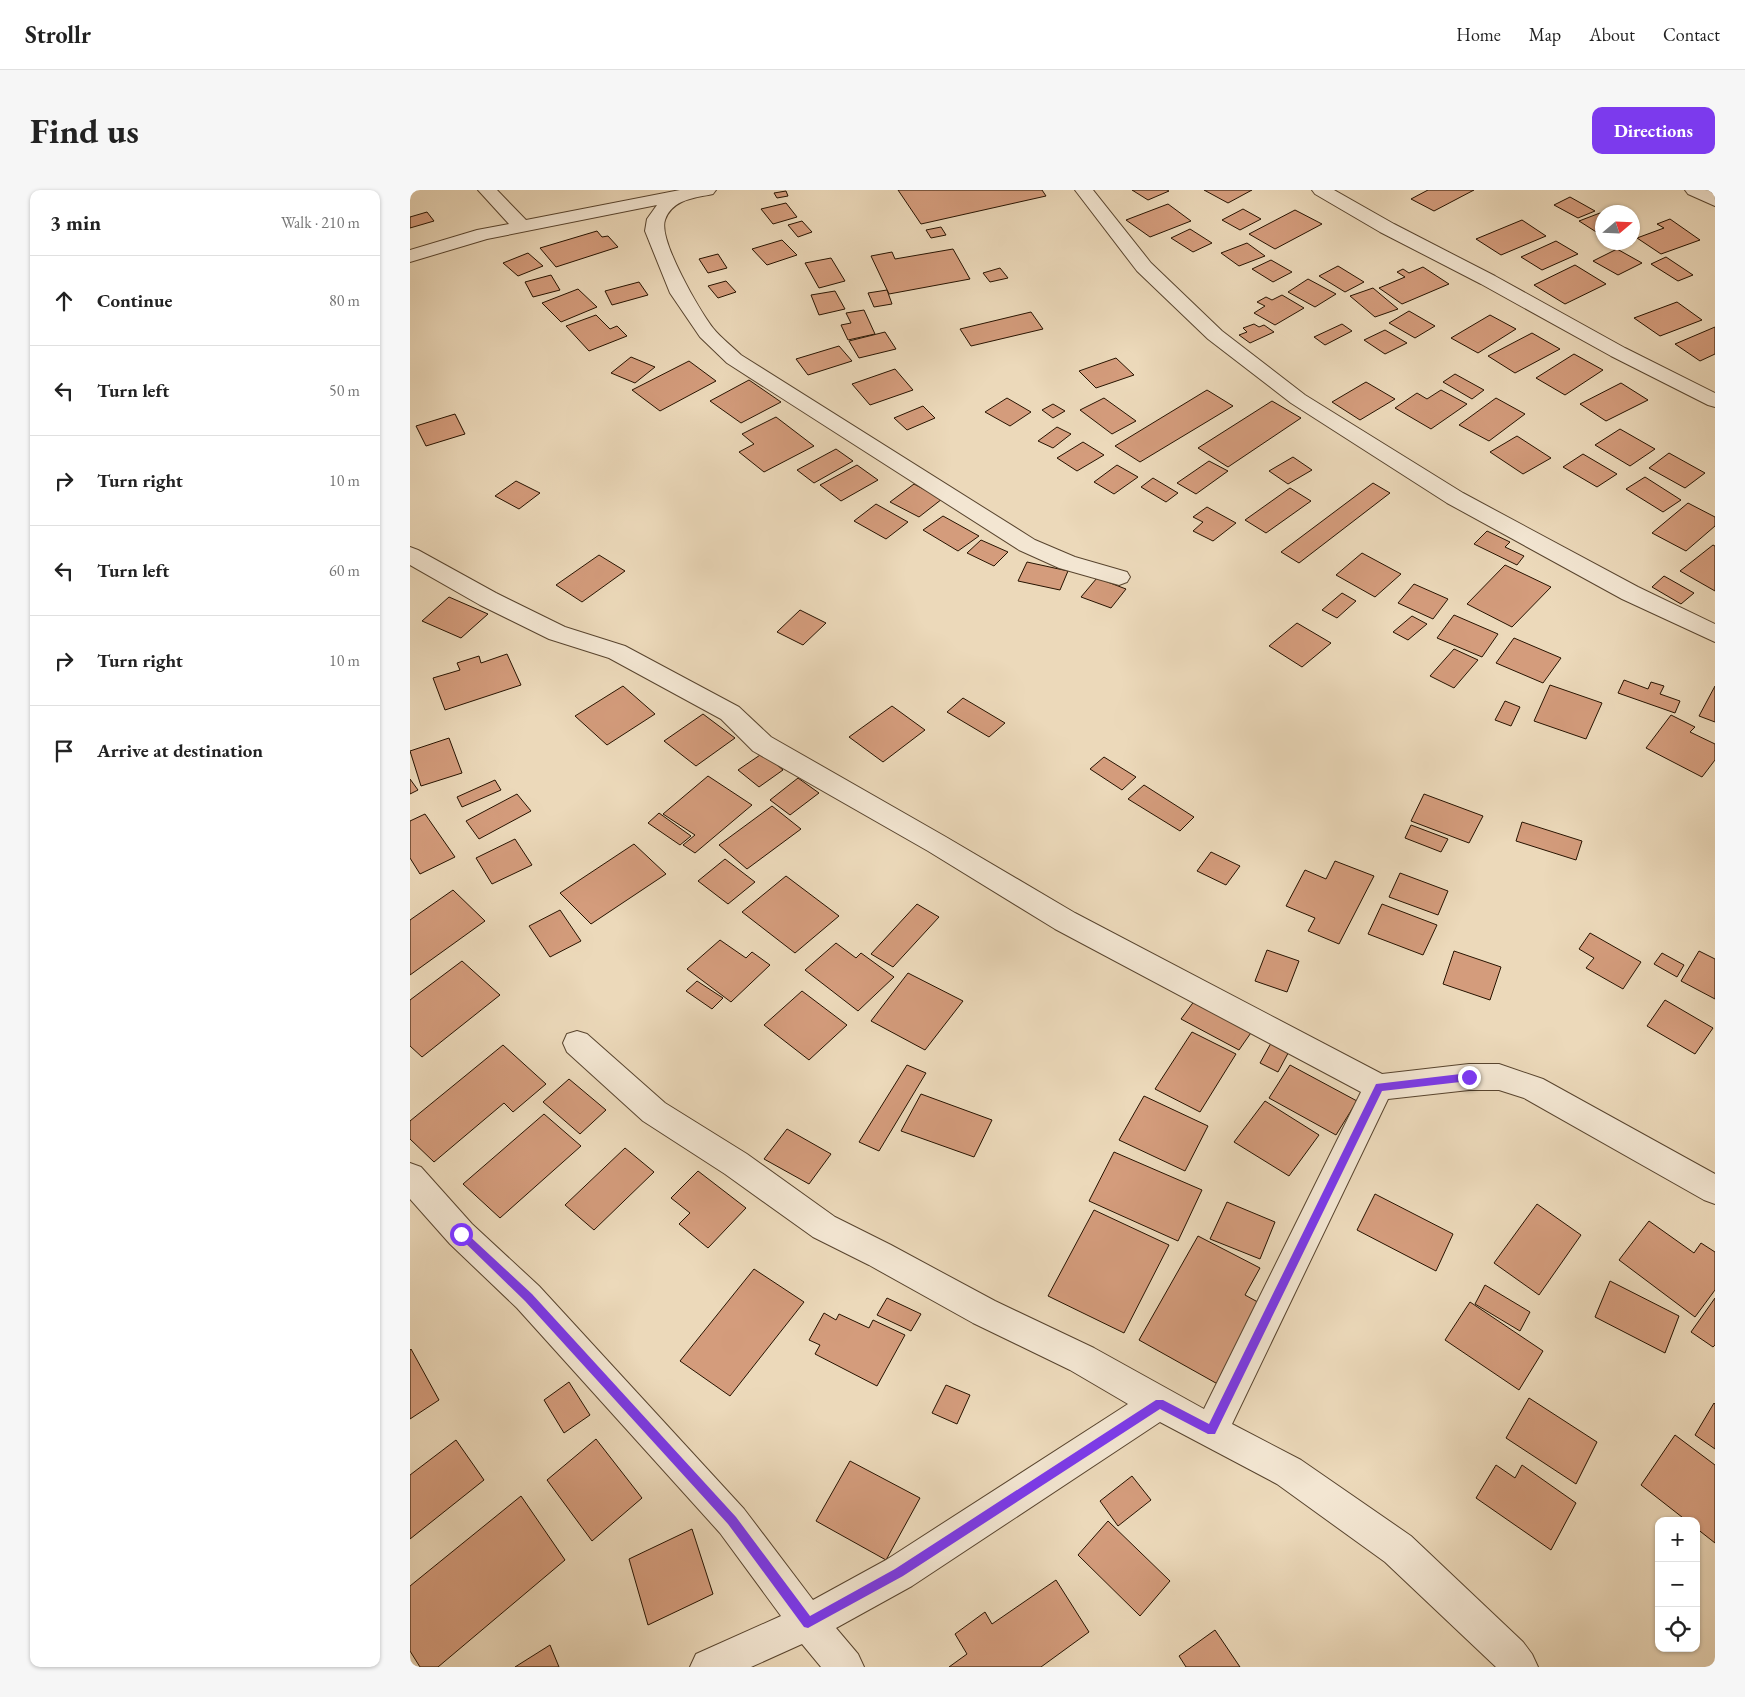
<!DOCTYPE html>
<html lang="en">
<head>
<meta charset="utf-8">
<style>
	:root { --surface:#fff; --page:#f6f6f6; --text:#222; --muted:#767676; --line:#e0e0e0; --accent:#7c3aed }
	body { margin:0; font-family:"EB Garamond",serif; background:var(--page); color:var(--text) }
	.controls { position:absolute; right:15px; bottom:15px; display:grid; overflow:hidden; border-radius:10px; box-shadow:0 1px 4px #0004 }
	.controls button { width:45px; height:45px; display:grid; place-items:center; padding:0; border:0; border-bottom:1px solid var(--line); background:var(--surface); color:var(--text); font:25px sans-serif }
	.compass { position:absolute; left:1185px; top:15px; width:45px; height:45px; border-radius:50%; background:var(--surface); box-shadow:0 1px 4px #0004; rotate:71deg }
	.stop { position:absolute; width:15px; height:15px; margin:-11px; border:4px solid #7c3aed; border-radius:50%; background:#fff }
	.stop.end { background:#7c3aed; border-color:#fff; box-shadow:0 1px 5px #0008 }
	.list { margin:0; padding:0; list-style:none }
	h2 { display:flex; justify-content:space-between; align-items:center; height:65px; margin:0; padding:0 20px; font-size:21px }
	h2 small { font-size:16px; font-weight:400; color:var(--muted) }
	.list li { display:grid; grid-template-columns:32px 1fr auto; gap:15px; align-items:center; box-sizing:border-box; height:90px; padding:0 20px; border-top:1px solid var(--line) }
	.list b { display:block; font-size:19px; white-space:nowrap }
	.list em { font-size:16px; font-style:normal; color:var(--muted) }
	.icon { flex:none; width:28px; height:28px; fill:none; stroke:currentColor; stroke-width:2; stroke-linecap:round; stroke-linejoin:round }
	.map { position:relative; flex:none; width:1305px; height:1477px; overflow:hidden; border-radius:10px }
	header { display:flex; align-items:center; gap:30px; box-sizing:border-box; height:70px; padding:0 25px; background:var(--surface); border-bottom:1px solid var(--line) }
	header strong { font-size:24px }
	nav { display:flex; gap:28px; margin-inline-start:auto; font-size:18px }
	.intro { display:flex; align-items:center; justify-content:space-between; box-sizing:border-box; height:120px; padding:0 30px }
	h1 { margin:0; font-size:35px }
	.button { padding:12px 22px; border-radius:10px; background:var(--accent); color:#fff; font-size:18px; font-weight:700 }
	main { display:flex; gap:30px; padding:0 30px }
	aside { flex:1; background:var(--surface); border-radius:10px; box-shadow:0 1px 4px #0004 }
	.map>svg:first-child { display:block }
</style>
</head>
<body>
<header>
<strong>Strollr</strong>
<nav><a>Home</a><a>Map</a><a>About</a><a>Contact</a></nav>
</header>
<div class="intro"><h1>Find us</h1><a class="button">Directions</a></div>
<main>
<aside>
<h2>3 min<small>Walk · 210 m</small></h2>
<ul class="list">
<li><svg class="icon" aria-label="ahead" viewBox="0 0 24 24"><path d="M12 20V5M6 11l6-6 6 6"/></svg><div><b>Continue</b></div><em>80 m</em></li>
<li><svg class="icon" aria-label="left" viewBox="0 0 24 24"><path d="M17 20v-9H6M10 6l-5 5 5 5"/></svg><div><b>Turn left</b></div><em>50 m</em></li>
<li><svg class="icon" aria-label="right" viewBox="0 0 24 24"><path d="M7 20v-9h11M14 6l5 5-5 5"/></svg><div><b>Turn right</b></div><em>10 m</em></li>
<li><svg class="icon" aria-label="left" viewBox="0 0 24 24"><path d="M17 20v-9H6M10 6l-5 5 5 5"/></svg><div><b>Turn left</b></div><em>60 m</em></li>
<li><svg class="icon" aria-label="right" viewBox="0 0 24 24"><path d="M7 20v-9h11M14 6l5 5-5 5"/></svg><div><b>Turn right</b></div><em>10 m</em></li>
<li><svg class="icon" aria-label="arrive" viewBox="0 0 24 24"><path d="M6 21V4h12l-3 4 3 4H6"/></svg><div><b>Arrive at destination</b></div></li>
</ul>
</aside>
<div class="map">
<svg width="1305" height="1477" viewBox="0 0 1305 1477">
	<rect width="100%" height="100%" fill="#ecd9ba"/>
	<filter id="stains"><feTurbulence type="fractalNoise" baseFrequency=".004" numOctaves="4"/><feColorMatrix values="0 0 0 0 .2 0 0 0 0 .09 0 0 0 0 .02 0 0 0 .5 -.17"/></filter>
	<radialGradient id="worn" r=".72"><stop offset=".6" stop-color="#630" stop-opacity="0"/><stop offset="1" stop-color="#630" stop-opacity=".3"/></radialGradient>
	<!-- building -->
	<g fill="#d49c7c" stroke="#271300">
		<polygon points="488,0 632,0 636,6 511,34"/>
		<polygon points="722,0 757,0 759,1 738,10"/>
		<polygon points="794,0 842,0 818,13"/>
		<polygon points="1018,0 1064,0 1024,21 1001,9"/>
		<polygon points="376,1 378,6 367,8 364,3"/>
		<polygon points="1160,7 1185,21 1168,28 1144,15"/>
		<polygon points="376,13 387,27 363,34 351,19"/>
		<polygon points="758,14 781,31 740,47 716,30"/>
		<polygon points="833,19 851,29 830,40 812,30"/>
		<polygon points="885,20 912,34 865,59 839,44"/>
		<polygon points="17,22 24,31 0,38 0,27"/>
		<polygon points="1190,23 1192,24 1192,44 1191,45 1169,31"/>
		<polygon points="1260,29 1290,50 1251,64 1227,48 1254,38 1247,34"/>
		<polygon points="1112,30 1136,46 1091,65 1066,49"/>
		<polygon points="392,31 402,42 388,47 378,35"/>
		<polygon points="531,37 536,45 521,48 516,40"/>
		<polygon points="780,39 802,53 783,62 761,48"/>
		<polygon points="187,41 192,47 198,46 208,57 146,77 130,58"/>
		<polygon points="372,50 387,65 357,75 342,59"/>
		<polygon points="1146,51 1168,64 1132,80 1111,67"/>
		<polygon points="837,53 855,66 829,76 811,63"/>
		<polygon points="543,59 560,89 479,104 461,66 482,62 485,69"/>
		<polygon points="1207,59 1232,73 1208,85 1183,71"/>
		<polygon points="118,63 133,76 108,86 93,73"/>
		<polygon points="308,64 317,78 298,83 289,69"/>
		<polygon points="1256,67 1283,85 1268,91 1241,74"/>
		<polygon points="421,68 435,91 409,98 395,73"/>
		<polygon points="861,70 882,82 863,92 842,79"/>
		<polygon points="1165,75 1196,94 1155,114 1124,95"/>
		<polygon points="928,76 954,92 935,102 909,86"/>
		<polygon points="1013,77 1039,94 992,114 969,98 995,87 987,82 993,79 999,83"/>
		<polygon points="590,78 598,88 580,92 573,83"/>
		<polygon points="141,85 150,100 123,107 115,92"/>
		<polygon points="898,89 926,104 905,117 878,102"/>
		<polygon points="316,91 326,102 308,108 298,96"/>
		<polygon points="229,92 238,105 202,115 195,101"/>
		<polygon points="963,98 988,119 965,127 940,106"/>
		<polygon points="168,99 187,117 151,132 132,113"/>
		<polygon points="477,100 482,114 464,117 458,103"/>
		<polygon points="425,101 435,119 409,125 401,105"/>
		<polygon points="872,105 894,118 865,135 844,123 855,116 847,112 856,107 862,110"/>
		<polygon points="1267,112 1292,130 1250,146 1224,128"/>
		<polygon points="454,120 465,144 438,150 431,135 441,133 436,123"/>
		<polygon points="999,121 1025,136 1005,148 979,133"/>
		<polygon points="621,122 633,139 561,156 550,139"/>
		<polygon points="186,125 200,139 207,136 217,146 179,161 156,136"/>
		<polygon points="1080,125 1106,139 1068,163 1041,148"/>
		<polygon points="844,134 849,137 854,135 864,142 840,153 829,145 837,142 833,138"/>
		<polygon points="932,134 942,141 915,155 904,147"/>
		<polygon points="1305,137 1305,164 1290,171 1265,154"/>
		<polygon points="975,140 997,153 975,164 954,150"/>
		<polygon points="475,142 486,159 449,168 439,151"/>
		<polygon points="1122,143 1150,159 1105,183 1078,166"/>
		<polygon points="429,156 442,171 398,185 386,169"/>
		<polygon points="1164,164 1193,180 1155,205 1126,188"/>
		<polygon points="221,167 245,177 225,193 201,183"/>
		<polygon points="706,168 724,185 686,198 669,181"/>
		<polygon points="279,171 306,191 250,221 222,200"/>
		<polygon points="485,179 503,200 460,215 442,194"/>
		<polygon points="1045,184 1074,200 1062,209 1033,192"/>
		<polygon points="339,190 371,212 331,233 300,211"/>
		<polygon points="956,192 985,209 950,230 922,212"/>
		<polygon points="1211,193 1238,210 1196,231 1170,214"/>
		<polygon points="797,200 823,216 730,272 705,256"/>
		<polygon points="1031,200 1057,214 1021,239 985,218 1007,203 1017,209"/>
		<polygon points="597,208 621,222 600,236 575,222"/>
		<polygon points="694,208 726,231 702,244 670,220"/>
		<polygon points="1086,208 1115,224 1079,251 1049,235"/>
		<polygon points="862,211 891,228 818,277 788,258"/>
		<polygon points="643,214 655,221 643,228 632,220"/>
		<polygon points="513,216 525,228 497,240 484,228"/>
		<polygon points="45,224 55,244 16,256 6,236"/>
		<polygon points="366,227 404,256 354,282 329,262 344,254 332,244"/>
		<polygon points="647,237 661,244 643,258 628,251"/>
		<polygon points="1210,239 1245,259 1220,276 1185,255"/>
		<polygon points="1107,246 1141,268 1113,284 1080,262"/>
		<polygon points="673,252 694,265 667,281 647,268"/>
		<polygon points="426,259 443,271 404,293 387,280"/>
		<polygon points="1259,263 1295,283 1275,298 1239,278"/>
		<polygon points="1173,264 1207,284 1187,297 1153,277"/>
		<polygon points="883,267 902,280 878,294 859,281"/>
		<polygon points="799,271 818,281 786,304 767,293"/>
		<polygon points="447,275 468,290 431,311 410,295"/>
		<polygon points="707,275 728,287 704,304 684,292"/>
		<polygon points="1235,287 1271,310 1253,322 1216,299"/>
		<polygon points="743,288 768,303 756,312 731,297"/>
		<polygon points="106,291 130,303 109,319 85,306"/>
		<polygon points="963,293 980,303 889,373 871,362"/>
		<polygon points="504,294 532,309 509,327 480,312"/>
		<polygon points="880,298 901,311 856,343 835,330"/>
		<polygon points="1278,313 1305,327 1305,336 1276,361 1242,343"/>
		<polygon points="466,314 498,332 476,349 444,331"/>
		<polygon points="797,317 826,333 803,351 783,341 793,332 783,327"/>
		<polygon points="533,326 569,346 548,361 513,340"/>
		<polygon points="1077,341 1100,352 1095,357 1114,366 1107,375 1064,354"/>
		<polygon points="571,350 598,362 584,376 557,363"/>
		<polygon points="1303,355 1305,356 1305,401 1270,381"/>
		<polygon points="952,363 991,384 965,407 926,385"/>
		<polygon points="189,365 215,381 172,412 146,395"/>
		<polygon points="617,372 658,381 650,400 608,391"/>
		<polygon points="1095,375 1141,397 1102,437 1057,414"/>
		<polygon points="1254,386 1284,403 1271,414 1242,397"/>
		<polygon points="687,388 716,399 701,418 671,407"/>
		<polygon points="1004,394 1038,409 1023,429 988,413"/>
		<polygon points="932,403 946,411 927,428 912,420"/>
		<polygon points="39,407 78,424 51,448 12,431"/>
		<polygon points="390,420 416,433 393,455 367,442"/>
		<polygon points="1044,425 1088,444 1072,467 1027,448"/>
		<polygon points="1002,426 1017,434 998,450 983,442"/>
		<polygon points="887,433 921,453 892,477 859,456"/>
		<polygon points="1104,448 1151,468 1133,493 1086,473"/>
		<polygon points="1044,459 1068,470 1044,498 1020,486"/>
		<polygon points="97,464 111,495 35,520 23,488 50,480 47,473 69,466 71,473"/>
		<polygon points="1214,490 1238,499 1241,492 1254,496 1250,504 1270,511 1265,523 1208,503"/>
		<polygon points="1140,495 1192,513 1176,549 1124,531"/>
		<polygon points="213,496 245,524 197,555 165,526"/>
		<polygon points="1305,496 1305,532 1289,526"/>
		<polygon points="553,508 595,533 579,547 537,522"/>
		<polygon points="1095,511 1110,517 1101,536 1085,530"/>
		<polygon points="482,516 515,540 473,572 439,547"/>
		<polygon points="293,524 325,548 286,576 254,551"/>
		<polygon points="1261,525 1285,537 1280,542 1305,554 1305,570 1292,587 1236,558"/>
		<polygon points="39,548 52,583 11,596 0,561"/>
		<polygon points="353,563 373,580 349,597 328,580"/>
		<polygon points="694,567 726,587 712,600 680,579"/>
		<polygon points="298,586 342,615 285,663 273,655 285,645 253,624"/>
		<polygon points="388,588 409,603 380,625 360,610"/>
		<polygon points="0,589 8,600 0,604"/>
		<polygon points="85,590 91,600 52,617 47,607"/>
		<polygon points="734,595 784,627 770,641 718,609"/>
		<polygon points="107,604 121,621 69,649 56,631"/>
		<polygon points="1014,604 1073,626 1059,653 1001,631"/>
		<polygon points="362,616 391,639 337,679 309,655"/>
		<polygon points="249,623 281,646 270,655 238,633"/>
		<polygon points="15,624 45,667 10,684 0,668 0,631"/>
		<polygon points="1112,632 1172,651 1166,670 1106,651"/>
		<polygon points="1001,635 1038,649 1031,662 995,648"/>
		<polygon points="105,649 122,675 82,694 66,668"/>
		<polygon points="224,654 256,684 181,734 150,703"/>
		<polygon points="801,662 830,676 816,695 787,681"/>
		<polygon points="315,669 345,692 318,714 288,691"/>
		<polygon points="925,671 964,686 929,754 898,741 905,728 876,716 895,680 916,689"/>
		<polygon points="990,683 1038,701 1028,725 979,707"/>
		<polygon points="376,686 429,726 385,763 332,722"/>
		<polygon points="43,700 75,731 0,785 0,730"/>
		<polygon points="507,714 529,727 483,777 461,764"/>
		<polygon points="972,714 1027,735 1013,765 958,744"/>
		<polygon points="150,720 171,751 140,767 119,736"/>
		<polygon points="1180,743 1231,772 1213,799 1176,778 1184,768 1169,759"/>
		<polygon points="310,750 336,768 342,762 360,775 321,812 277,779"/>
		<polygon points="426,753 446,768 451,763 484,787 448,821 395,780"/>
		<polygon points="857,760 889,771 877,802 845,791"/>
		<polygon points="1044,761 1091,777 1080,810 1033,794"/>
		<polygon points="1289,761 1305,769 1305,809 1271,791"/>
		<polygon points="1252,763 1274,775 1267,787 1244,774"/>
		<polygon points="52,771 90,805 12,867 0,856 0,810"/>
		<polygon points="498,783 553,811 515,860 461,831"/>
		<polygon points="287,791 313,808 302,819 276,801"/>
		<polygon points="392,801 437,835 399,870 354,835"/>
		<polygon points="788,806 845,837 829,860 771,829"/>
		<polygon points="1255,810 1303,838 1285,864 1237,836"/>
		<polygon points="782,842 826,864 790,922 745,899"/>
		<polygon points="865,846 883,854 868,882 850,873"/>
		<polygon points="93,855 136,894 103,922 94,913 24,972 0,949 0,931"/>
		<polygon points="497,875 516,883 469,961 449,952"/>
		<polygon points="880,875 947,911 926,945 859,908"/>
		<polygon points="159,889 196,920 170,944 133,912"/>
		<polygon points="511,904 582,930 564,967 491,941"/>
		<polygon points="734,906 798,936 775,981 709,950"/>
		<polygon points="855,911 909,945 879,986 824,952"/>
		<polygon points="134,924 171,956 90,1028 53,994"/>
		<polygon points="377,939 421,964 399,994 354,969"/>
		<polygon points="215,958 244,982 184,1040 155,1015"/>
		<polygon points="704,962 792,1000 768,1051 679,1011"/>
		<polygon points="288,981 336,1018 298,1058 269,1034 280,1023 261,1008"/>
		<polygon points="965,1004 1043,1044 1026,1081 947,1040"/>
		<polygon points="817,1012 865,1032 850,1069 800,1049"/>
		<polygon points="1127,1014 1171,1045 1129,1105 1084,1073"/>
		<polygon points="684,1020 759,1055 714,1143 638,1106"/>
		<polygon points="1239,1031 1284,1063 1291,1053 1305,1062 1305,1100 1285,1127 1209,1070"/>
		<polygon points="788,1046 850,1078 835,1105 855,1116 813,1197 729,1150"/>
		<polygon points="344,1079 394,1112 320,1206 270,1171"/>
		<polygon points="1200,1091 1269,1126 1255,1163 1185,1127"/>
		<polygon points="1075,1095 1120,1122 1110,1141 1065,1114"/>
		<polygon points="477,1108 511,1124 501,1141 467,1125"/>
		<polygon points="1305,1108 1305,1155 1303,1157 1281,1142"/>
		<polygon points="1060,1112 1133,1161 1109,1200 1035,1150"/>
		<polygon points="414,1123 426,1130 429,1124 459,1138 463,1130 495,1145 467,1196 405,1164 410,1155 399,1150"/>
		<polygon points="1,1159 29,1210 0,1229 0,1160"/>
		<polygon points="159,1192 180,1225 154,1243 134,1210"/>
		<polygon points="536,1195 560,1205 547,1234 522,1223"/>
		<polygon points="1119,1208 1187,1252 1166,1294 1096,1248"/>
		<polygon points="1304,1213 1305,1214 1305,1259 1285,1245"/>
		<polygon points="1265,1245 1305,1275 1305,1353 1286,1338 1286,1331 1277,1331 1231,1295"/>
		<polygon points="186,1249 232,1308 182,1351 137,1290"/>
		<polygon points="46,1250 74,1290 0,1349 0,1285"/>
		<polygon points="440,1271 510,1308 476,1370 406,1331"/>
		<polygon points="1086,1275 1105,1288 1112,1275 1166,1313 1141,1360 1066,1308"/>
		<polygon points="722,1286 741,1310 708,1336 690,1311"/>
		<polygon points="111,1306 155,1370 28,1477 10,1477 0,1461 0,1396"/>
		<polygon points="698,1331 760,1391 730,1426 668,1365"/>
		<polygon points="282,1339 303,1404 238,1435 219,1369"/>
		<polygon points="646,1390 679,1442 631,1477 539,1477 557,1464 545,1444 575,1422 582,1434"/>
		<polygon points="805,1440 830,1477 776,1477 769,1466"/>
		<polygon points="140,1455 149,1477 105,1477"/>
	</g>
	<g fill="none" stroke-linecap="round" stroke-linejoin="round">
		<defs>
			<g id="minor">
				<path d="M68 0H87L116 30 270 0H306L303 4C285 8 262 9 255 30 248 50 290 121 303 138 311 148 322 156 331 165L625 350 665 367 717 382 720 387 717 392 709 395 649 378 609 360 317 173 290 147 260 103 235 41 237 29 247 15 77 49 0 72V60L67 40 99 34Z"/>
				<polygon points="665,0 683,0 741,73 812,141 895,205 1053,303 1228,397 1305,434 1305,452 1212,409 1037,313 881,213 798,149 727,81"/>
				<polygon points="902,0 924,0 984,34 1085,86 1215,158 1305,203 1305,217 1298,215 1201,166 1071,94 970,42 905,4"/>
				<polygon points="1275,0 1298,0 1305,4 1305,16 1278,4"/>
				<polygon points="0,357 8,360 86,403 155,437 215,456 329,517 361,547 536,647 665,723 972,884 1059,874 1089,874 1133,889 1305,984 1305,1014 1294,1010 1114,908 1089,900 1059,900 978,909 822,1234 891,1270 1001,1346 1113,1452 1122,1464 1128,1477 1086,1477 975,1372 867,1294 750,1232 502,1396 426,1438 448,1464 454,1477 411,1477 392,1454 341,1477 280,1477 286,1464 371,1426 310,1343 107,1118 40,1054 0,1009 0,973 11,977 62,1034 129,1096 334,1319 403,1410 476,1370 718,1214 660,1180 563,1133 459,1075 403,1047 315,984 233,931 157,862 153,853 157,844 167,841 177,844 255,913 337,964 425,1027 481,1055 585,1111 684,1158 794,1219 951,902 645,739 518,661 343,561 311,529 199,468 139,449 70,415 0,375"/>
			</g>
		</defs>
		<!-- minor casing -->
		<use href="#minor" stroke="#58442e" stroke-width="2"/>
		<!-- minor -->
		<use href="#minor" fill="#f3e6d2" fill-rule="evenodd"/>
	</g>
	<!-- route -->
	<polygon fill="#7c3aed" points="1059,883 1064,887 1059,891 972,901 805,1244 798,1244 750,1219 493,1386 398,1438 394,1437 318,1334 115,1111 46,1044 51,1040 54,1041 122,1104 326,1327 400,1426 485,1379 746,1210 753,1210 799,1234 966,894"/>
	<rect width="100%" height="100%" filter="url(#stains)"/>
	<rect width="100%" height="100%" fill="url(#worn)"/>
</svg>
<div class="controls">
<button>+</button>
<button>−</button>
<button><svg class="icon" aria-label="locate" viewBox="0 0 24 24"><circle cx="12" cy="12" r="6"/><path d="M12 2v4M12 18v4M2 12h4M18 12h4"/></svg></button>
</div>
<svg class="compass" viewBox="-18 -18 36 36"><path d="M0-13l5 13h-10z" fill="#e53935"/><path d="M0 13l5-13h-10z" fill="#767676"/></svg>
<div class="stop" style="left:51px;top:1044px"></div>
<div class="stop end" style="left:1059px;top:887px"></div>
</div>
</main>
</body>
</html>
